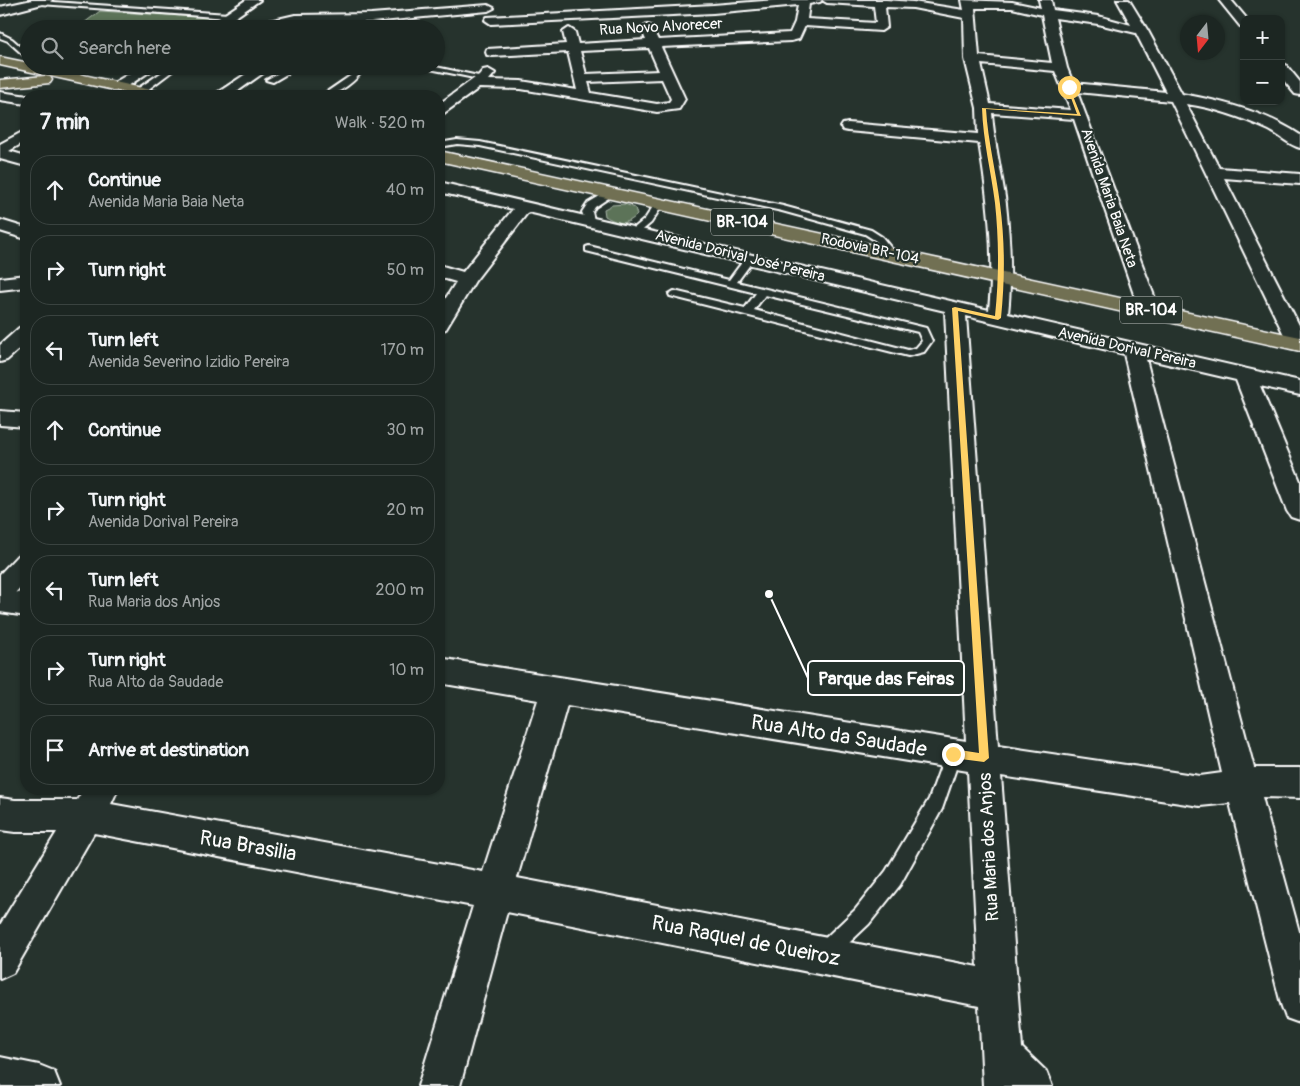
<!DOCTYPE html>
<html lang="en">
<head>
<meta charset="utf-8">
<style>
	:root { --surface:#1c2622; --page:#252e2a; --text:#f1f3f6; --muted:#a0a5a5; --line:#3a4340 }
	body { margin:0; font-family:Pangolin,sans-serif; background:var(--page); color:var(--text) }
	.controls { position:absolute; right:15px; top:15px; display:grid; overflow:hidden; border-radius:10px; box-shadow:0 1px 4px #0004 }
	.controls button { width:45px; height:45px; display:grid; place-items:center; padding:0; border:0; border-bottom:1px solid var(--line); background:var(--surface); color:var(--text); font:25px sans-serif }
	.compass { position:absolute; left:1180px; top:15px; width:45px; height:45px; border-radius:50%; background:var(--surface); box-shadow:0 1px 4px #0004; rotate:196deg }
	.stop { position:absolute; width:15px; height:15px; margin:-11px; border:4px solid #ffd166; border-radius:50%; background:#fff }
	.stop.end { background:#ffd166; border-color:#fff; box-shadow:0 1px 5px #0008 }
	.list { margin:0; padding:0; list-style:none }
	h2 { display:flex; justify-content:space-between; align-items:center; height:65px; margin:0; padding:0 20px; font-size:21px }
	h2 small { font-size:16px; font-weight:400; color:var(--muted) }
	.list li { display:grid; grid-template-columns:32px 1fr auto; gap:15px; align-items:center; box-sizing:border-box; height:70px; margin:0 10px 10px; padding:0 10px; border:1px solid var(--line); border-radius:20px }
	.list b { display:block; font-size:19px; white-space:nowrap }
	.list p { margin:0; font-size:16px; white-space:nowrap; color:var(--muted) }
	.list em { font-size:16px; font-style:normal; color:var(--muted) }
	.icon { flex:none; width:28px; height:28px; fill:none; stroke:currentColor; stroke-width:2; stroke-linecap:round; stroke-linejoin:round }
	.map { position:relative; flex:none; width:1300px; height:1086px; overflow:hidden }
	.search { position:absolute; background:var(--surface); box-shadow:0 1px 4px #0004; left:20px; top:20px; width:425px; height:55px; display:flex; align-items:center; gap:12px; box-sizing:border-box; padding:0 18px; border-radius:28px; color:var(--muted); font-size:19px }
	.panel { position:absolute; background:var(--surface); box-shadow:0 1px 4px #0004; left:20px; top:90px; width:425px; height:705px; border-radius:20px }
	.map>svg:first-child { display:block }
</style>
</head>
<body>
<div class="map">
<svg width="1300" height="1086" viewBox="0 0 1300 1086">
	<rect width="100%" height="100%" fill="#26332d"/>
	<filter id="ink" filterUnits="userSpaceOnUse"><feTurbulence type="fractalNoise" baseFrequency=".02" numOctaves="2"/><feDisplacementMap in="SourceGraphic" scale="10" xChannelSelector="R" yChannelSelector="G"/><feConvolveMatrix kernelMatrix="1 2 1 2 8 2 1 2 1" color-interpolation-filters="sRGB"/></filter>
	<g filter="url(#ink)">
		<!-- green -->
		<g fill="#5b7358" stroke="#adb9ac">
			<polygon points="100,11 217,18 200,29 76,29"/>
			<path d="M625 204 635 208 637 215C626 226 618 224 605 216L604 209 612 205Z"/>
		</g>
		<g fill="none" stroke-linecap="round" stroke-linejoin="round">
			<defs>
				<g id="lane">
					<polygon points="39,1 228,14 231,16 228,18 41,4"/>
					<polygon points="0,33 12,39 29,54 29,60 8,41 0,38"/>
					<polygon points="171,66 179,66 142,94 136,94 136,90"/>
					<polygon points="199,66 206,66 202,69"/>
					<polygon points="291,66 300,66 273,82 266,80"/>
					<path d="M359 66H366C357 80 339 96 321 96L353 74Z"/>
					<polygon points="415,66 431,66 488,78 484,80"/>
					<polygon points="457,140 480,142 783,206 871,230 882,237 895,253 890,256 887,255 876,241 865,234 782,211 480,146 457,144 439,147 439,143"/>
					<polygon points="610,190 614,193 613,195 595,207 592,212 594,220 589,223 586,222 582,212 588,203"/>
					<polygon points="659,201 663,204 651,223 639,233 633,233 633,229 645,219 656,202"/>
					<path d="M589 246 729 280 746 257H752L754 259 737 282 926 328 932 341 924 352 908 356 670 296 669 294 674 291 745 308 756 293 586 251V247ZM765 295 918 332 922 341 916 348 908 350 754 310Z"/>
					<polygon points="953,746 959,749 961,754 942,809 900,885 869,924 832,959 825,962 818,959 815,952 818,945 855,910 886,871 929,799 947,749"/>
				</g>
				<g id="street">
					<polygon points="32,0 52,0 50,2 0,15 0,7"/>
					<polygon points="246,0 260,0 227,23 252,25 295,15 371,14 488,5 494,8 488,11 371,22 295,23 267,29 204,28"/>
					<path d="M776 0H886L913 2 964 10 962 0 1012 2 1041 8 1039 0H1051L1053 10 1098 16 1131 25 1117 0H1129L1148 31 1182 94C1222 101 1266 112 1300 135V148C1289 145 1279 135 1269 130 1243 118 1215 108 1186 104L1219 168 1300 174V184L1224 178 1300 327V349L1291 347 1288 343 1171 101 1077 92 1159 309 1156 313 1149 315 1142 313 1139 309 1074 119 992 113C994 144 1002 173 1006 204 1010 241 1012 277 1008 314L1300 381V395L1260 386 1300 481V520L1291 517 1287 511 1236 380 1146 359 1254 768H1300V798L1262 797 1300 935V1023L1286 1018 1281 1004 1230 803 1200 806 1001 776 1022 1048 1046 1071 1052 1086H983L979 1006 507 912 460 1086H418L473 906 94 833 13 973 0 979V925L57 832H15L0 830V798L15 800H77L84 789H118L111 804 483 872 538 700 439 683V658L966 741 945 311 528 212 475 281 446 329 439 331V309L456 282 439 277V265L463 272 513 209 439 192V182L989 310C995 254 988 198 979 143L848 131 843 130 841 127 843 124 848 123 978 134 977 108 965 59 964 18 913 8 885 7 887 27 881 31 805 26 799 39 791 41 661 47 685 99 679 109 657 112 521 89 479 88 444 113 439 114V104L479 75 483 70 488 69 495 73 489 80 521 81 577 90 568 52 492 56 487 55 486 52 487 49 566 44 563 32 569 28 575 32 578 44 646 40 641 29 647 25 651 26 658 40 790 33 795 22 798 5 713 13 491 24 485 20 487 17 713 5ZM822 0 827 3 874 6 876 23 807 19 809 4 820 2ZM975 8H1012L1042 15 1052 63 979 56ZM1055 18 1098 24 1136 33 1166 92 1073 83 1067 68ZM649 48 659 71 586 74 580 51ZM981 64 1055 71 1071 110 990 104ZM662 79 671 99 669 102 657 104 591 93 588 82ZM966 316 1124 354 1222 773 1200 776 998 746ZM567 705 968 771 978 967 517 878Z"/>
					<polygon points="1219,0 1231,0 1247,19 1244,19 1244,27 1240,26"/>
					<polygon points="1281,64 1286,65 1300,82 1300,95 1295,94 1281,77"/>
					<polygon points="142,66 158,66 122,90 112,90 110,87 112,84"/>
					<polygon points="258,66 273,66 231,96 215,96 217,93"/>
					<polygon points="0,92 28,96 26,96 26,104 0,100"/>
					<polygon points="26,130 26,141 9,151 26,156 26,166 0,159 0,144"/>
					<polygon points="0,220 26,228 26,239 0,231"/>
					<polygon points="26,275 26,287 0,290 0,278"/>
					<polygon points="26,326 26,343 7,360 0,362 0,345 19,328"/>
					<polygon points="0,411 26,413 26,427 0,425"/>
					<polygon points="26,553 26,581 16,592 26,594 26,616 0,612 0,574 17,556"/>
					<polygon points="0,1057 39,1065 54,1071 60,1086 0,1086"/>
				</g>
				<g id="highway">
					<polygon points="0,57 29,63 29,66 43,66 160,92 165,93 167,96 141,96 0,65"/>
					<polygon points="45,76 50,77 52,80 50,83 0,88 0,80"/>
					<polygon points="439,151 1300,337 1300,351 439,161"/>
				</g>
			</defs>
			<!-- lane casing -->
			<use href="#lane" stroke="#fff" stroke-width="4"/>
			<!-- street casing -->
			<use href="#street" stroke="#fff" stroke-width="4"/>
			<!-- highway casing -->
			<use href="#highway" stroke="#fff" stroke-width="3"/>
			<!-- lane -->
			<use href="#lane" fill="#26332d" fill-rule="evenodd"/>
			<!-- street -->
			<use href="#street" fill="#26332d" fill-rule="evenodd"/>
			<!-- highway -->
			<use href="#highway" fill="#716f52" fill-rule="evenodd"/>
		</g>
	</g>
	<!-- route -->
	<path fill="#ffd166" d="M1069 86 1081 116 986 109C988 142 996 171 1000 204 1005 243 1005 278 1001 318L998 320 958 311 989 758 984 762 953 758 948 754 953 749 979 753 952 308 955 307 995 316C999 277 999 242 995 203 991 171 983 141 982 108L1077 114 1067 87Z"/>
	<g text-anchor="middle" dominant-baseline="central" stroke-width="4.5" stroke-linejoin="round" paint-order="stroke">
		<!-- far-street labels -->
		<g font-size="15" fill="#fff" stroke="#26332d">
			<text transform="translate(661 27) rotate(-3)">Rua Novo Alvorecer</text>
			<text transform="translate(1109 198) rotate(71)">Avenida Maria Baia Neta</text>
			<text transform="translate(870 249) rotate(12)">Rodovia BR-104</text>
			<text transform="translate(740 256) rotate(14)">Avenida Dorival José Pereira</text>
			<text transform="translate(1127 348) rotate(13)">Avenida Dorival Pereira</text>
		</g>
		<!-- shield labels -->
		<g fill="#26332d" stroke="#bec2c0" stroke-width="1">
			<rect x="711" y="208.5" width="62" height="27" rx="4"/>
			<rect x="1120" y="296.5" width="62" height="27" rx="4"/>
		</g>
		<g font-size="16" font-weight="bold" fill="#fff">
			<text x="742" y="222">BR-104</text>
			<text x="1151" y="310">BR-104</text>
		</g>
		<!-- street labels -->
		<g font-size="18" fill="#fff" stroke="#26332d">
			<text transform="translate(989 847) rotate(-93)">Rua Maria dos Anjos</text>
		</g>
		<!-- near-street labels -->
		<g font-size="21" fill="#fff" stroke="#26332d">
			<text transform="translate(839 736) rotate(9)">Rua Alto da Saudade</text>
			<text transform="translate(248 846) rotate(10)">Rua Brasilia</text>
			<text transform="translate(746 941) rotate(11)">Rua Raquel de Queiroz</text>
		</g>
	</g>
	<!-- callouts -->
	<path fill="none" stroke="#fff" stroke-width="2" d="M769 594L808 678"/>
	<circle fill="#fff" stroke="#26332d" stroke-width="2" cx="769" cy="594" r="5"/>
	<rect fill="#26332d" stroke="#fff" stroke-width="2" x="808" y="661" width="156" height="34" rx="5"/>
	<g font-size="19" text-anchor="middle" font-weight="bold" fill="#fff">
		<text x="886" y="685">Parque das Feiras</text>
	</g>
</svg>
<div class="controls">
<button>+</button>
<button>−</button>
</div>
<svg class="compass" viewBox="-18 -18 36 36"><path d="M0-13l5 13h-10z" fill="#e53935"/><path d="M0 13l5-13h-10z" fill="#a0a5a5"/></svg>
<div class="stop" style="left:1069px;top:87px"></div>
<div class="stop end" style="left:953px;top:754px"></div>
<div class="search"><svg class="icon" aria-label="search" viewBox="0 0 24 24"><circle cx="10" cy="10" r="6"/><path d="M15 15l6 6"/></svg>Search here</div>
<section class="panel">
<h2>7 min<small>Walk · 520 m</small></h2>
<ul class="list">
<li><svg class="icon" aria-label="ahead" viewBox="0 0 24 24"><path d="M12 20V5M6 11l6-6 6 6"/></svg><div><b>Continue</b><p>Avenida Maria Baia Neta</p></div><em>40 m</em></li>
<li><svg class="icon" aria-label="right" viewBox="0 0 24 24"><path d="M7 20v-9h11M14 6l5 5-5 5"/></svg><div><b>Turn right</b></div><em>50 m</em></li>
<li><svg class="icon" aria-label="left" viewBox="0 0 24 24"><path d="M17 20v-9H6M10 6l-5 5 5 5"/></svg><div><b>Turn left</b><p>Avenida Severino Izidio Pereira</p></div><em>170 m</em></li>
<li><svg class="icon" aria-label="ahead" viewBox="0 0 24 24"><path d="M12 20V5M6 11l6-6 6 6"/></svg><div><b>Continue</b></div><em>30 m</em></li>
<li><svg class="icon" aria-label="right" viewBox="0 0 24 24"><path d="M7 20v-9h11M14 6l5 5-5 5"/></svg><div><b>Turn right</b><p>Avenida Dorival Pereira</p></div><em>20 m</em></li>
<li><svg class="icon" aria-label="left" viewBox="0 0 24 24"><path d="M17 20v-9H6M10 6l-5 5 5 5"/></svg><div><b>Turn left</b><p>Rua Maria dos Anjos</p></div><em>200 m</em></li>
<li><svg class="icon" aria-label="right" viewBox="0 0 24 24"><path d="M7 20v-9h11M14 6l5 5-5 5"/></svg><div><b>Turn right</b><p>Rua Alto da Saudade</p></div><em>10 m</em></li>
<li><svg class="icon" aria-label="arrive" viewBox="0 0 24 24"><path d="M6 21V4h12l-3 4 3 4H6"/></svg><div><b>Arrive at destination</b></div></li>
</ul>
</section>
</div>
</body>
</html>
